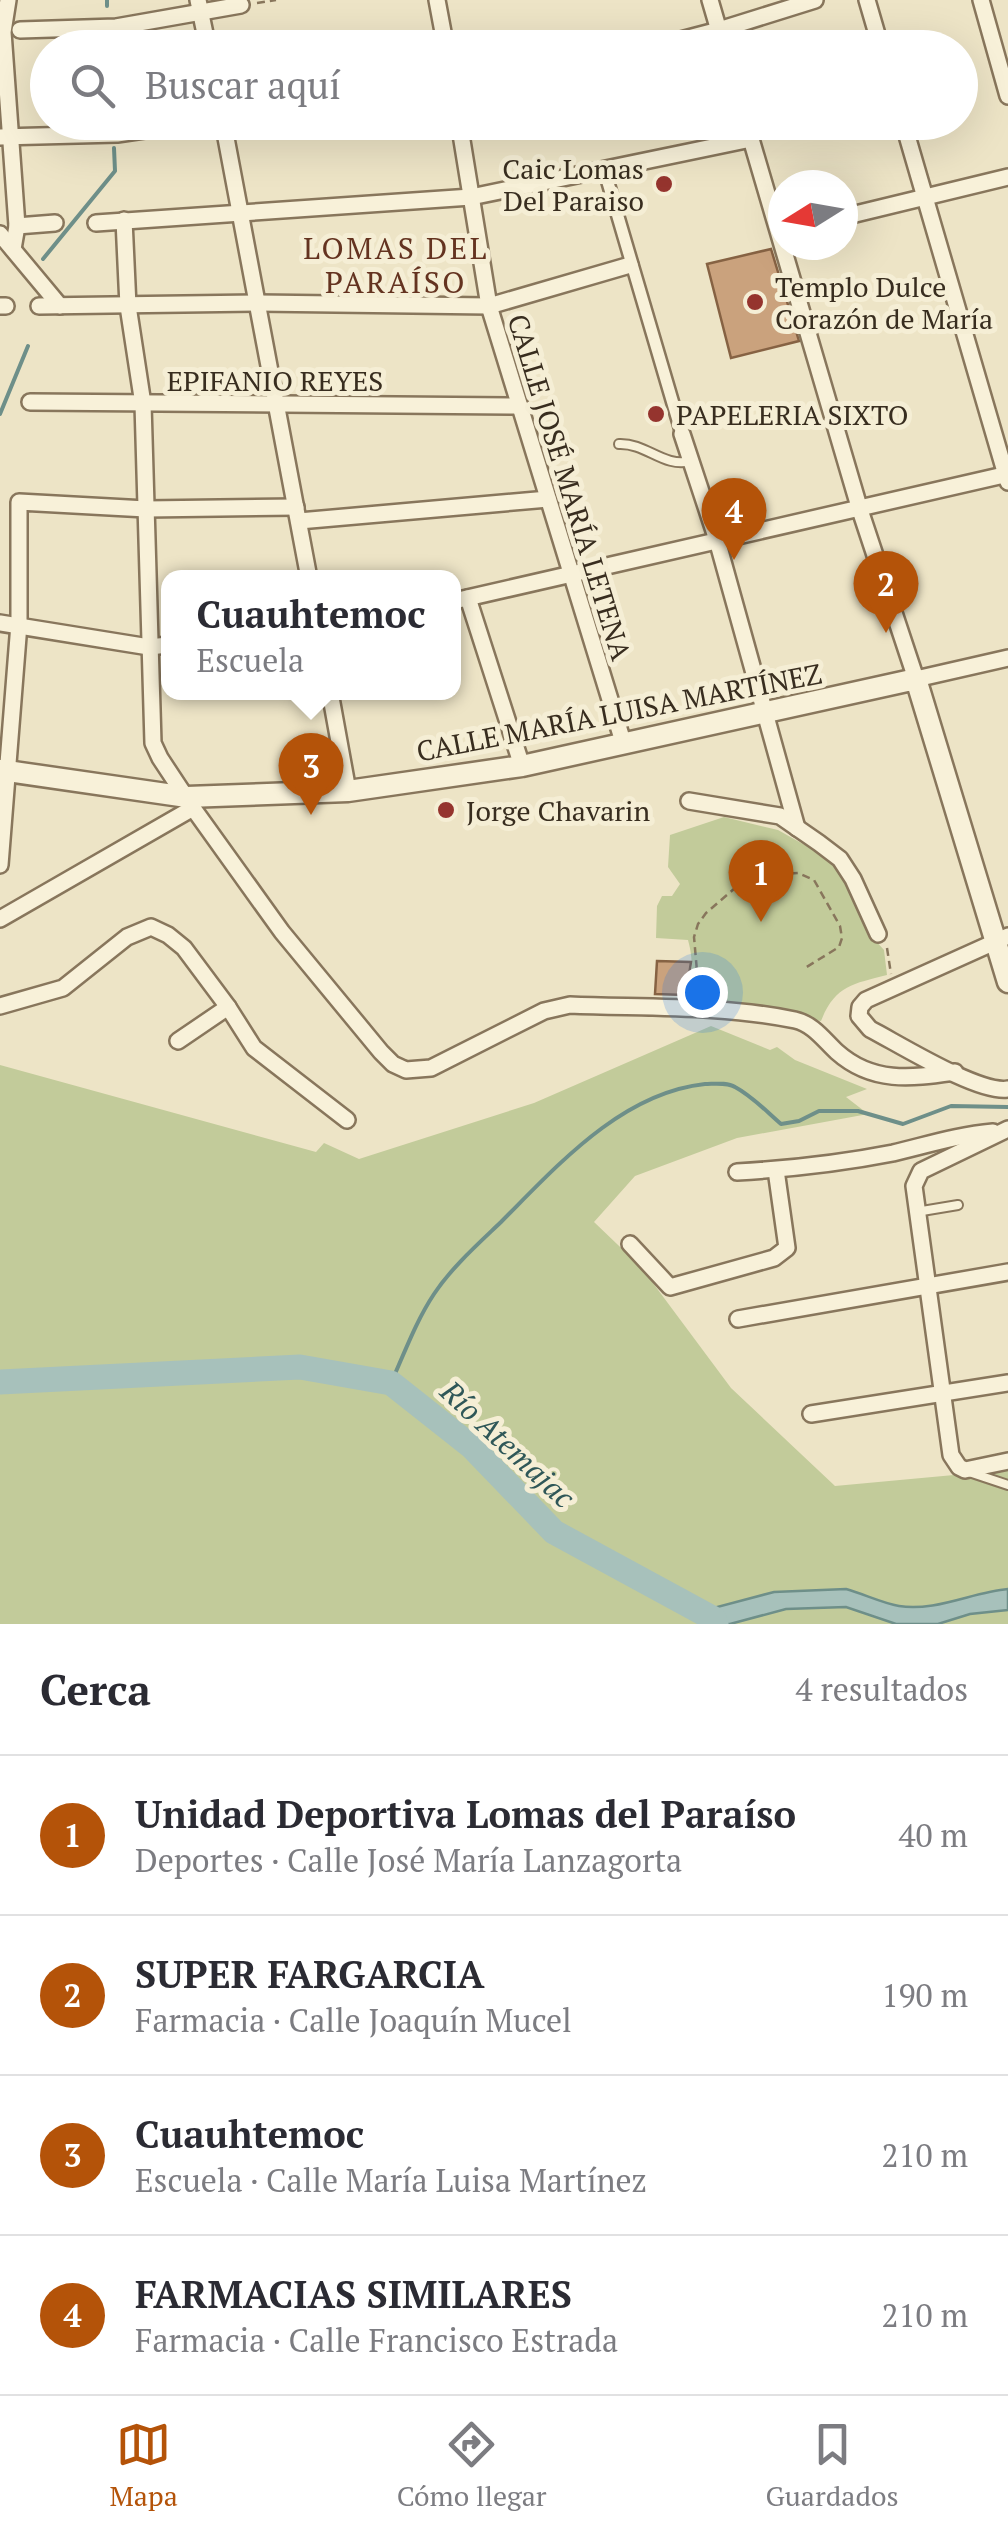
<!DOCTYPE html>
<html lang="es">
<head>
<meta charset="utf-8">
<style>
	:root { --surface:#fff; --page:#f2f2f3; --text:#2b2b33; --muted:#7c7c81; --line:#e1e1e2; --accent:#b45309 }
	body { margin:0; font-family:"PT Serif",serif; background:var(--page); color:var(--text) }
	.compass { position:absolute; left:768px; top:170px; width:90px; height:90px; border-radius:50%; background:var(--surface); box-shadow:0 10px 40px #0002; rotate:259deg }
	.you { position:absolute; left:702px; top:992px; width:35px; height:35px; margin:-25px; border:8px solid #fff; border-radius:50%; background:#1a73e8; box-shadow:0 0 0 15px #1a73e833 }
	.badge { display:grid; place-items:center; width:65px; height:65px; border-radius:50%; background:var(--accent); color:#fff; font-size:32px; font-weight:700 }
	.pin { position:absolute; translate:-50% -82px; filter:drop-shadow(0 2px 5px #0008) }
	.pin::after { content:''; position:absolute; top:52px; width:35px; height:30px; background:inherit; clip-path:polygon(0 0,100% 0,50% 100%) }
	.popup { position:absolute; left:161px; top:570px; width:300px; height:130px; box-sizing:border-box; display:grid; place-content:center; border-radius:20px; background:var(--surface); filter:drop-shadow(0 2px 8px #0005); font-size:32px; white-space:nowrap; color:var(--muted) }
	.popup b { font-size:38px; color:var(--text) }
	.popup::after { content:''; position:absolute; left:50%; top:100%; margin-left:-20px; border:20px solid transparent; border-top-color:var(--surface) }
	.list { margin:0; padding:0; list-style:none }
	h2 { display:flex; justify-content:space-between; align-items:center; height:130px; margin:0; padding:0 40px; font-size:42px }
	h2 small { font-size:32px; font-weight:400; color:var(--muted) }
	.list li { display:grid; grid-template-columns:65px 1fr auto; gap:30px; align-items:center; box-sizing:border-box; height:160px; padding:0 40px; border-top:2px solid var(--line) }
	.list b { display:block; font-size:38px; white-space:nowrap }
	.list p { margin:0; font-size:32px; white-space:nowrap; color:var(--muted) }
	.list em { font-size:32px; font-style:normal; color:var(--muted) }
	.icon { flex:none; width:55px; height:55px; fill:none; stroke:currentColor; stroke-width:2; stroke-linecap:round; stroke-linejoin:round }
	.map { position:relative; flex:none; width:1008px; height:1624px; overflow:hidden }
	.search { position:absolute; background:var(--surface); box-shadow:0 10px 40px #0002; left:30px; right:30px; top:30px; height:110px; display:flex; align-items:center; gap:25px; box-sizing:border-box; padding:0 35px; border-radius:55px; color:var(--muted); font-size:38px }
	.sheet { height:770px; background:var(--surface) }
	nav { display:flex; justify-content:space-around; align-items:center; box-sizing:border-box; height:140px; border-top:2px solid var(--line); background:var(--surface); font-size:28px; color:var(--muted) }
	nav a { display:grid; justify-items:center; gap:5px }
	nav .on { color:var(--accent) }
	.map>svg:first-child { display:block }
</style>
</head>
<body>
<div class="map">
<svg width="1008" height="1624" viewBox="0 0 1008 1624">
	<rect width="100%" height="100%" fill="#ede4c6"/>
	<!-- green -->
	<g fill="#c2cb9a">
		<path d="M724 817 778 830 842 866 874 939 884 950 887 975C852 984 835 986 821 1021L781 1015 766 1005 692 1004C688 980 696 969 688 940L656 938 657 906 662 896H672L680 884 668 867 670 835Z"/>
		<polygon points="711,1026 770,1050 777,1047 795,1060 867,1089 846,1097 868,1114 737,1138 635,1176 594,1222 641,1267 731,1388 835,1486 1008,1470 1008,1624 0,1624 0,1065 316,1152 324,1143 359,1159 534,1103"/>
	</g>
	<!-- water -->
	<path fill="#a7c1bb" stroke="#6e8f89" stroke-width="2.5" d="M846 1589C864 1594 882 1603 899 1606 935 1612 973 1592 1008 1589V1610L970 1614 938 1624H896L846 1607 786 1609 730 1624H706L717 1607 774 1592Z"/>
	<g fill="none" stroke-linecap="round" stroke-linejoin="round">
		<!-- stream -->
		<g stroke="#6e8f89" stroke-width="4">
			<polyline points="107,0 107,6"/>
			<polyline points="109,38 109,48"/>
			<polyline points="43,259 115,171 114,148"/>
			<polyline points="0,414 28,346"/>
			<path d="M391 1383C404 1354 416 1321 434 1294 452 1267 478 1244 501 1222 557 1166 621 1093 705 1084 714 1084 727 1082 735 1087 752 1096 766 1111 781 1124L799 1121 819 1111H858L903 1124 951 1106 1008 1107"/>
		</g>
		<!-- river -->
		<polyline stroke="#a7c1bb" stroke-width="25" points="0,1382 300,1367 391,1383 472,1447 554,1532 714,1619 716,1624"/>
	</g>
	<!-- building -->
	<g fill="#caa27d" stroke="#866243" stroke-width="2.5">
		<polygon points="771,249 799,341 731,358 707,264"/>
		<polygon points="657,961 691,962 686,995 655,994"/>
	</g>
	<g fill="none" stroke-linecap="round" stroke-linejoin="round">
		<defs>
			<g id="service">
				<path d="M619 444C647 443 663 468 691 461"/>
				<polyline points="916,1212 958,1205"/>
				<polyline points="969,1472 1008,1485"/>
			</g>
			<polyline id="pedestrian" points="604,169 682,434"/>
			<g id="minor">
				<polyline points="8,0 3,32 17,226 13,249"/>
				<polyline points="198,0 208,48"/>
				<polyline points="437,0 446,48"/>
				<polyline points="710,0 724,48"/>
				<polyline points="867,0 881,48"/>
				<polyline points="981,0 1008,96"/>
				<polyline points="20,30 116,27 241,5"/>
				<polyline points="650,48 719,30 815,0"/>
				<polyline points="223,122 309,578"/>
				<polyline points="459,122 489,306 624,745"/>
				<polyline points="746,122 860,510 916,679 1008,658"/>
				<polyline points="903,122 1008,482"/>
				<polyline points="0,137 117,134 199,122"/>
				<polyline points="843,217 1008,177"/>
				<path d="M124 220 128 306 143 404 153 743 160 758 193 808 282 932 381 1052 393 1064 406 1070 431 1068 544 1011 570 1005C644 1008 722 1005 795 1020 813 1024 824 1040 837 1052 873 1084 912 1078 955 1072"/>
				<polyline points="96,223 471,197 751,139"/>
				<polyline points="17,226 55,223"/>
				<polyline points="0,234 60,306"/>
				<polyline points="0,306 6,306"/>
				<polyline points="39,306 258,303 489,306 630,265"/>
				<polyline points="30,402 520,406"/>
				<polyline points="682,434 717,540 797,828"/>
				<polyline points="299,521 548,499"/>
				<polyline points="468,598 522,766"/>
				<polyline points="454,601 1008,474"/>
				<polyline points="0,623 149,647 168,645"/>
				<polyline points="330,692 348,791"/>
				<polyline points="689,801 780,816 819,843 840,859 853,879 878,934"/>
				<polyline points="0,865 19,624 19,502 146,509 296,507"/>
				<polyline points="0,919 193,808"/>
				<path d="M1008 936 866 1000 860 1007 859 1016 870 1029C899 1044 979 1094 1008 1089"/>
				<polyline points="0,1006 63,988 127,937 151,927 168,935 184,948 228,1007 254,1048 347,1120"/>
				<polyline points="178,1041 228,1007"/>
				<polyline points="1008,1129 921,1171 914,1186 951,1455 959,1467 965,1470 1008,1461"/>
				<path d="M737 1172C788 1169 842 1163 893 1153 927 1145 958 1135 993 1132"/>
				<polyline points="630,1244 670,1287 774,1258 787,1248 776,1170"/>
				<polyline points="738,1319 1008,1272"/>
				<polyline points="811,1414 1008,1383"/>
			</g>
			<polyline id="tertiary" points="0,770 187,797 348,791 522,766 916,679 1008,982"/>
		</defs>
		<!-- service casing -->
		<use href="#service" stroke="#88765c" stroke-width="12"/>
		<!-- pedestrian casing -->
		<use href="#pedestrian" stroke="#88765c" stroke-width="16"/>
		<!-- minor casing -->
		<use href="#minor" stroke="#88765c" stroke-width="20"/>
		<!-- tertiary casing -->
		<use href="#tertiary" stroke="#88765c" stroke-width="25"/>
		<!-- path -->
		<g stroke="#88765c" stroke-width="2.5" stroke-dasharray="8 5" stroke-linecap="butt">
			<polyline points="257,3 276,0"/>
			<polyline points="887,948 891,974"/>
			<polyline points="699,994 694,937 698,924 706,913 749,876 798,873 814,880 840,926 842,938 839,947 805,968"/>
		</g>
		<!-- service -->
		<use href="#service" stroke="#f8f1d9" stroke-width="8"/>
		<!-- pedestrian -->
		<use href="#pedestrian" stroke="#f8f1d9" stroke-width="11"/>
		<!-- minor -->
		<use href="#minor" stroke="#f8f1d9" stroke-width="15"/>
		<!-- tertiary -->
		<use href="#tertiary" stroke="#f8f1d9" stroke-width="20"/>
	</g>
	<!-- markers -->
	<g fill="#95342e" stroke="#f5eed5" stroke-width="4">
		<circle cx="664" cy="184" r="10"/>
		<circle cx="755" cy="302" r="10"/>
		<circle cx="656" cy="414" r="10"/>
		<circle cx="446" cy="810" r="10"/>
	</g>
	<g text-anchor="middle" dominant-baseline="central" stroke-width="10" stroke-linejoin="round" paint-order="stroke">
		<!-- poi labels -->
		<g font-size="28" fill="#382d1f" stroke="#f5eed5" text-anchor="start">
			<text x="644" y="168" text-anchor="end">Caic Lomas<tspan x="644" dy="32">Del Paraiso</tspan></text>
			<text x="775" y="286">Templo Dulce<tspan x="775" dy="32">Corazón de María</tspan></text>
			<text x="676" y="414">PAPELERIA SIXTO</text>
			<text x="466" y="810">Jorge Chavarin</text>
		</g>
		<!-- street labels -->
		<g font-size="28" fill="#382d1f" stroke="#f5eed5">
			<text x="275" y="380">EPIFANIO REYES</text>
			<text transform="translate(570 487) rotate(73)">CALLE JOSÉ MARÍA LETENA</text>
			<text transform="translate(619 712) rotate(-11)">CALLE MARÍA LUISA MARTÍNEZ</text>
		</g>
		<!-- neighbourhood labels -->
		<g font-size="30" letter-spacing="2.5" fill="#643320" stroke="#f5eed5">
			<text x="396" y="248">LOMAS DEL<tspan x="396" dy="34">PARAÍSO</tspan></text>
		</g>
		<!-- water labels -->
		<g font-size="30" font-style="italic" fill="#2f5758" stroke="#f5eed5">
			<text transform="translate(508 1444) rotate(43)">Río Atemajac</text>
		</g>
	</g>
</svg>
<svg class="compass" viewBox="-18 -18 36 36"><path d="M0-13l5 13h-10z" fill="#e53935"/><path d="M0 13l5-13h-10z" fill="#7c7c81"/></svg>
<div class="you"></div>
<div class="pin badge" style="left:761px;top:922px">1</div>
<div class="pin badge" style="left:886px;top:633px">2</div>
<div class="pin badge" style="left:311px;top:815px">3</div>
<div class="popup"><b>Cuauhtemoc</b>Escuela</div>
<div class="pin badge" style="left:734px;top:560px">4</div>
<div class="search"><svg class="icon" aria-label="search" viewBox="0 0 24 24"><circle cx="10" cy="10" r="6"/><path d="M15 15l6 6"/></svg>Buscar aquí</div>
</div>
<section class="sheet">
<h2>Cerca<small>4 resultados</small></h2>
<ul class="list">
<li><span class="badge">1</span><div><b>Unidad Deportiva Lomas del Paraíso</b><p>Deportes · Calle José María Lanzagorta</p></div><em>40 m</em></li>
<li><span class="badge">2</span><div><b>SUPER FARGARCIA</b><p>Farmacia · Calle Joaquín Mucel</p></div><em>190 m</em></li>
<li><span class="badge">3</span><div><b>Cuauhtemoc</b><p>Escuela · Calle María Luisa Martínez</p></div><em>210 m</em></li>
<li><span class="badge">4</span><div><b>FARMACIAS SIMILARES</b><p>Farmacia · Calle Francisco Estrada</p></div><em>210 m</em></li>
</ul>
</section>
<nav>
<a class="on"><svg class="icon" aria-label="map" viewBox="0 0 24 24"><path d="M3 6l6-2 6 2 6-2v14l-6 2-6-2-6 2zM9 4v14M15 6v14"/></svg>Mapa</a>
<a><svg class="icon" aria-label="directions" viewBox="0 0 24 24"><path d="M12 3l9 9-9 9-9-9zM9 14v-3h6M13 9l2 2-2 2"/></svg>Cómo llegar</a>
<a><svg class="icon" aria-label="saved" viewBox="0 0 24 24"><path d="M7 4h10v16l-5-4-5 4z"/></svg>Guardados</a>
</nav>
</body>
</html>
